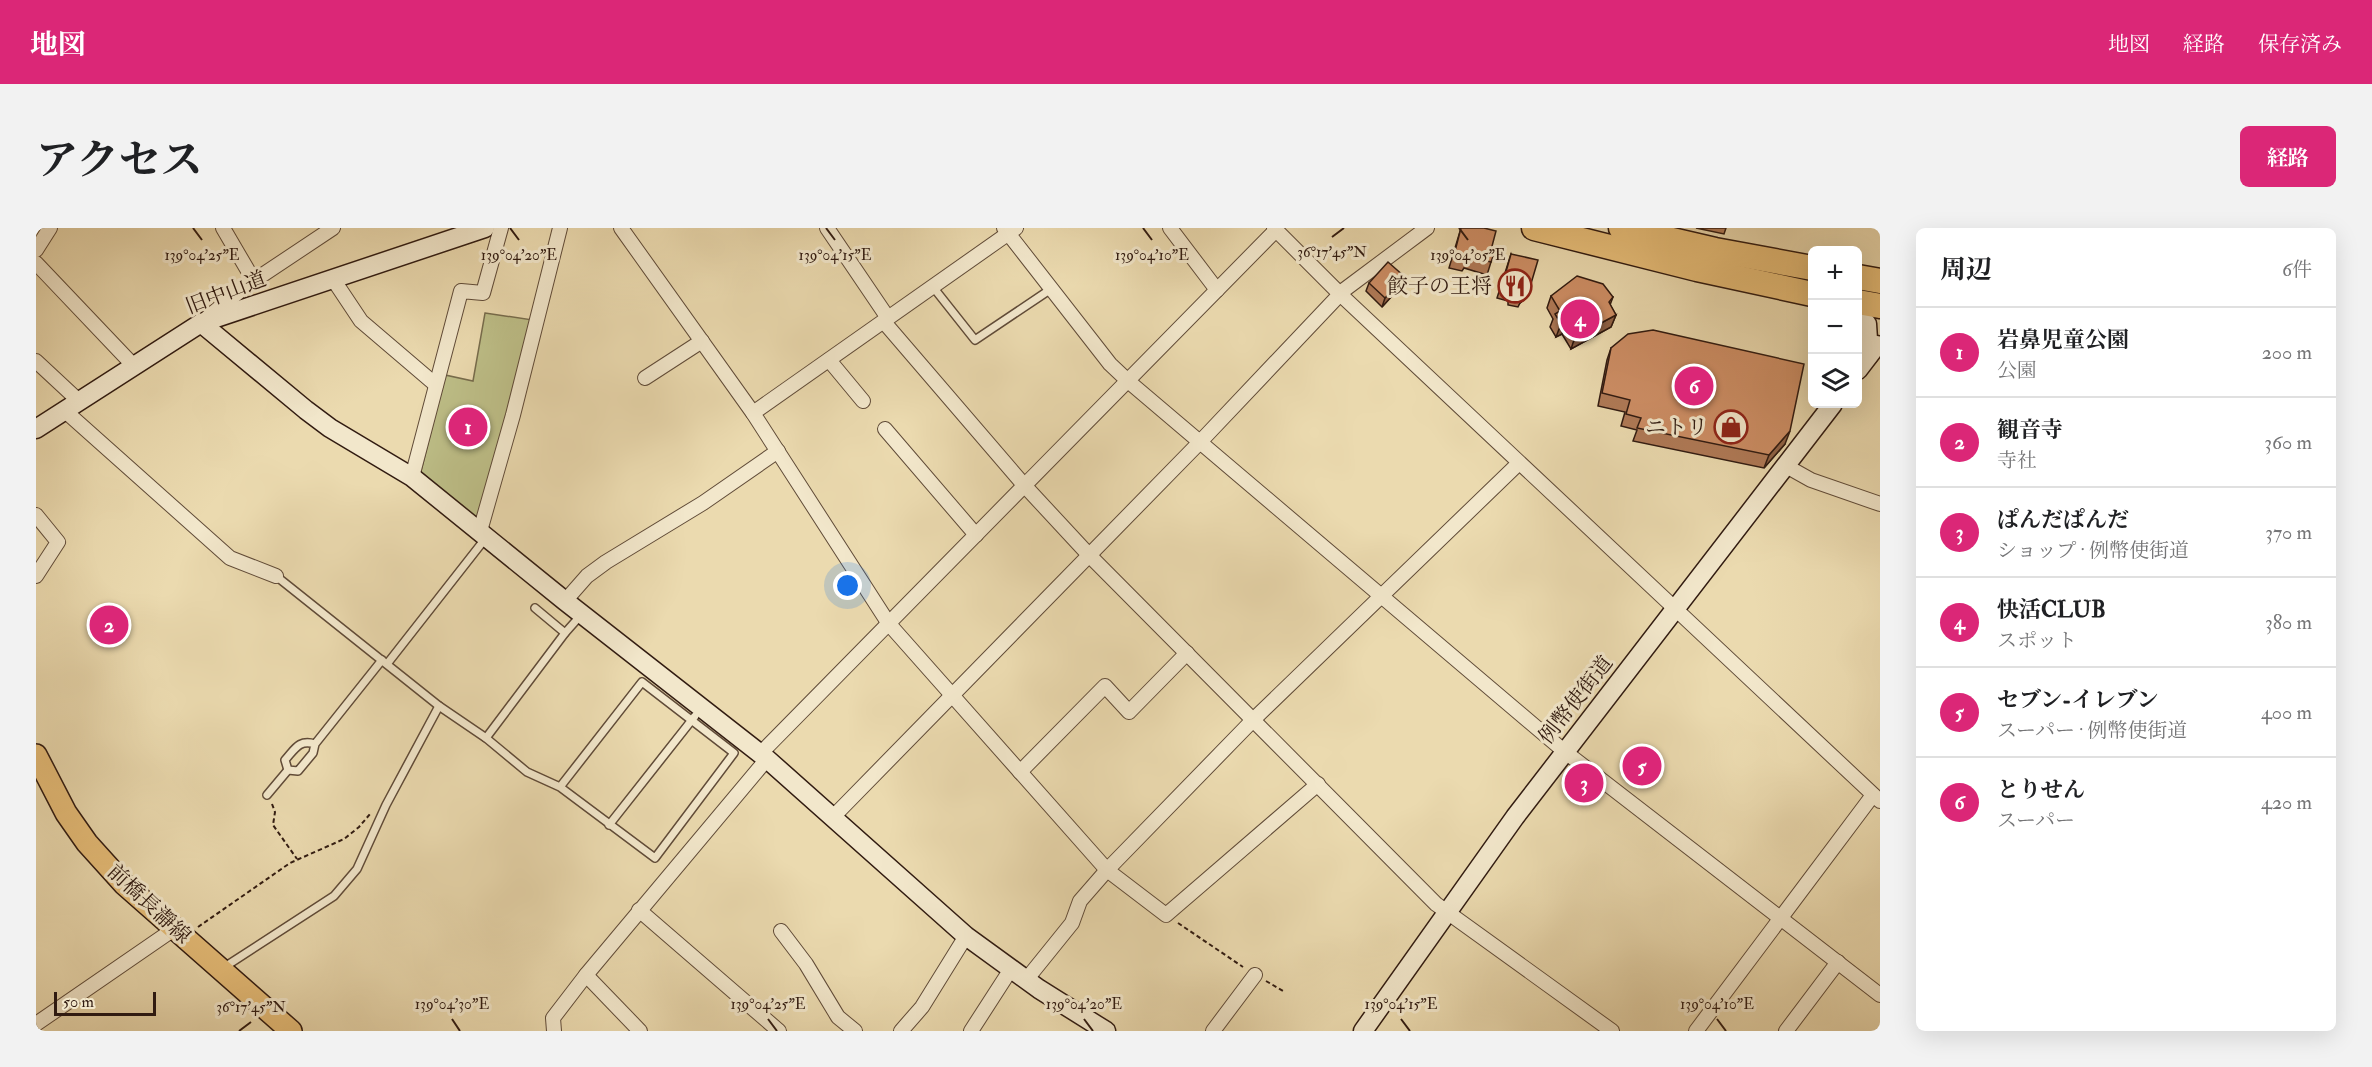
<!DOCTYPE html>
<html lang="ja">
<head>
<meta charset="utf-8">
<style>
	:root { --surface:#fff; --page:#f2f2f2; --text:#202124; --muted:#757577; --line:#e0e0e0; --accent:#db2777 }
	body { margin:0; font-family:"IM FELL Double Pica","Noto Serif JP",serif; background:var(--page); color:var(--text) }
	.controls { position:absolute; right:18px; top:18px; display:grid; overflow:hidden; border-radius:9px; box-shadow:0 6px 24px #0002 }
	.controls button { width:54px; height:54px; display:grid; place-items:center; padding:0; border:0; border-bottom:2px solid var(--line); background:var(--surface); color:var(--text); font:30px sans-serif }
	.scale { position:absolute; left:18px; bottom:15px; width:102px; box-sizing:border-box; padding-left:6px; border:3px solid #311b11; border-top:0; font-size:16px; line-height:21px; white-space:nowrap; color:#311b11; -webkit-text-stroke:4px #f2e7cb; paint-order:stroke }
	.you { position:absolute; left:812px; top:358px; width:21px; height:21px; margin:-15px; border:4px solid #fff; border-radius:50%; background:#1a73e8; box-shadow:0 0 0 9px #1a73e833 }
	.badge { display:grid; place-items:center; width:39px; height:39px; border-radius:50%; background:var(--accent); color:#fff; font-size:20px; font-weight:700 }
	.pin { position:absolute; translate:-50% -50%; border:3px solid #fff; box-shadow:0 2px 6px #0006 }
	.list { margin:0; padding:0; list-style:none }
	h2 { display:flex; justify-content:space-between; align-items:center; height:78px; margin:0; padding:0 24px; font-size:26px }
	h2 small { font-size:20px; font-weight:400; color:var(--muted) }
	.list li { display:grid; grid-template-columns:39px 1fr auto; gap:18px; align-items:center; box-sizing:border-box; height:90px; padding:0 24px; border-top:2px solid var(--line) }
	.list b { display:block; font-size:22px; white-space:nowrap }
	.list p { margin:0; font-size:20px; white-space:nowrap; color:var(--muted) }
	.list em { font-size:20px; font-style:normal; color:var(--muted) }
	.icon { flex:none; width:33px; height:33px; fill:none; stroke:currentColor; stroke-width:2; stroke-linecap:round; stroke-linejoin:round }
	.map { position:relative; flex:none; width:1844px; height:803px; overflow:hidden; border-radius:9px }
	header { display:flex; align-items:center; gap:36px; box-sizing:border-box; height:84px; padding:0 30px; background:var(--accent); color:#fff }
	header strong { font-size:28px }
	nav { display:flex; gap:33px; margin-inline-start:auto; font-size:21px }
	.intro { display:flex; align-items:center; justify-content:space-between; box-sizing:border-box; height:144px; padding:0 36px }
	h1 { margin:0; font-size:42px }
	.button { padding:15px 27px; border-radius:9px; background:var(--accent); color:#fff; font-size:21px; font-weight:700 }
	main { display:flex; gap:36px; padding:0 36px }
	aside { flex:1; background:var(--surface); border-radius:9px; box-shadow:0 6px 24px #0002 }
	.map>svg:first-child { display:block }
</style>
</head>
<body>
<header>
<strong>地図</strong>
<nav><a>地図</a><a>経路</a><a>保存済み</a></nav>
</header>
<div class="intro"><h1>アクセス</h1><a class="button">経路</a></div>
<main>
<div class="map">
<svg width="1844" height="803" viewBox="0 0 1844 803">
	<rect width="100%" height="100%" fill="#ebdaaf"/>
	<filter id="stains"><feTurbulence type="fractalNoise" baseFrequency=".00333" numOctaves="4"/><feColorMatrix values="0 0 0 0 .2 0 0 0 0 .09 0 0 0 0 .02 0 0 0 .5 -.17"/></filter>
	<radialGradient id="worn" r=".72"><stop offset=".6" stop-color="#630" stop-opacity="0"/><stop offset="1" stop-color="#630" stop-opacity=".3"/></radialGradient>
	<!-- green -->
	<polygon fill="#bdbe87" stroke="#776c4c" stroke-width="1.5" points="449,85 497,92 441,291 384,247 409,147 437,153"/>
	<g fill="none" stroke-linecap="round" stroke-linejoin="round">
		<defs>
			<g id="lane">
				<polyline points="897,59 939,112 1015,61"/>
				<polyline points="240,348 403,478 450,510 491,544 524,559 619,630 698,525 606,454 524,559"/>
				<polyline points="529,405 545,387"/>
				<polyline points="351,436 449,311"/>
				<polyline points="450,510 529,405 499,380"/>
				<path d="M279 516C263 511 259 521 249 532L252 542 262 543 277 525 279 516 346 432"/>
				<polyline points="231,567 252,542"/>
				<polyline points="573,597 659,488"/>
				<polyline points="187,740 298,668 321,641 350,577 403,478"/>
			</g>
			<g id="street">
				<polyline points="187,0 218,53"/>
				<polyline points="585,0 717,185 853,396 1071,642 1130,687 1282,556"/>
				<polyline points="791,0 852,90"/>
				<polyline points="968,0 1074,136 1092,153 1528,523 1844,767"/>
				<polyline points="1134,0 1181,62"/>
				<polyline points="1238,0 1305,67 1844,573"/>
				<polyline points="0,22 14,0"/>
				<polyline points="0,35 97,137"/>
				<polyline points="297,51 325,93 400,157"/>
				<polyline points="171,90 210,58 297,0"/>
				<polyline points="848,94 988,257 1052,326 1400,676 1576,803"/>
				<polyline points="793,132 827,173"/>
				<polyline points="0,133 44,174"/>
				<polyline points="609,150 666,113"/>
				<polyline points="28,182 194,330 240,348"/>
				<polyline points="717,185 980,0"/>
				<polyline points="849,201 940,307"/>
				<polyline points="1750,238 1775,252 1844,276"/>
				<polyline points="376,249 425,63 447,65 465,0"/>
				<polyline points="0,287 22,314 0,348"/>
				<polyline points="444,303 477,187 524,0"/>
				<polyline points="529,373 551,348 570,334 667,275 742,223"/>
				<polyline points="724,526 1240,2"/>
				<polyline points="984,544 1069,458 1093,484 1151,425"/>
				<polyline points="797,589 1164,214 1308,62 1391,0"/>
				<polyline points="603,682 743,803"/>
				<polyline points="745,703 770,736 802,789 819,803"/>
				<polyline points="550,747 604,803"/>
				<polyline points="990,752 1036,695 1044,673 1071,642 1218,491 1483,235"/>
				<polyline points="0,796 138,701"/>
				<polyline points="518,803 517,790 550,747 731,531"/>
				<polyline points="865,803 886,779 930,708"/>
				<polyline points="935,803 975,741"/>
				<polyline points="1177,803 1219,747"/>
				<polyline points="1660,803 1837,567"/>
				<polyline points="1750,803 1802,734"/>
			</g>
			<g id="secondary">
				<polyline points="1822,85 1831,96 1833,127"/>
				<polyline points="165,95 270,182 294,200 376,249 529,373 731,531 930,708 1003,761 1070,803"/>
				<polyline points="1822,142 1841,117"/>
				<polyline points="0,201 165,95 449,0"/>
				<polyline points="1327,803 1479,589 1797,176"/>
			</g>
			<polyline id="primary" points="0,527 30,585 51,615 88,656 255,803"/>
			<g id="highway">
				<polyline points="1498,0 1661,41 1776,66"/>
				<polyline points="1585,0 1679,22 1776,40"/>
				<polyline points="1822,49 1844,53"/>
				<polyline points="1822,74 1844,78"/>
			</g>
		</defs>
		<!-- lane casing -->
		<use href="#lane" stroke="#604b38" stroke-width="10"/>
		<!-- street casing -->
		<use href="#street" stroke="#604b38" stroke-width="16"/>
		<!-- secondary casing -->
		<use href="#secondary" stroke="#311b11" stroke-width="21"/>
		<!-- primary casing -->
		<use href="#primary" stroke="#311b11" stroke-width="24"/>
		<!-- highway casing -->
		<use href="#highway" stroke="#311b11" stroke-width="27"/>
		<!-- path -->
		<g stroke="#311b11" stroke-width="2" stroke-dasharray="4.5 3" stroke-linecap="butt">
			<polyline points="236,576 239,584 237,597 261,631"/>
			<polyline points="1142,695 1207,739"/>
			<polyline points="162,699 254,635 308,611 323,599 334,586"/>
			<polyline points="1230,753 1249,764"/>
		</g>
		<!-- lane -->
		<use href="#lane" stroke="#f2e7cb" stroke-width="7"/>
		<!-- street -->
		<use href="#street" stroke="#f2e7cb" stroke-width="14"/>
		<!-- secondary -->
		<use href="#secondary" stroke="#f2e7cb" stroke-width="18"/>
		<!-- primary -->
		<use href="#primary" stroke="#e6bd78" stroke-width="21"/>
		<!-- highway -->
		<use href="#highway" stroke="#e6bd78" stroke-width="24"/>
	</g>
	<!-- wall -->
	<g fill="#b07a57" stroke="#311b11" stroke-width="1.5">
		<polygon points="1425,0 1448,0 1455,22 1455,34 1451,47 1428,40 1426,43 1413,40"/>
		<polygon points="1660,0 1690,0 1688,6"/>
		<polygon points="1475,26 1489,71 1484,75 1482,79 1472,77 1472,73 1461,70"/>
		<polygon points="1333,55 1366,57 1346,79 1330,63"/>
		<polygon points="1515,68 1577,69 1574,77 1580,87 1575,99 1535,121 1526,106 1520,109 1514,99 1517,91 1511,80"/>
		<polygon points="1575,120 1749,216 1728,240 1597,213 1601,202 1585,198 1589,184 1562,178 1571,132"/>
	</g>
	<!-- shaded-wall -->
	<g fill="#906347" stroke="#311b11" stroke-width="1.5">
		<polygon points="1369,49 1366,57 1346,79 1349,70"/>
		<polygon points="1494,59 1489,71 1484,75 1488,63"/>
		<polygon points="1580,87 1575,99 1535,121 1539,109"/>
		<polygon points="1530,93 1526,106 1520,109 1525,96"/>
		<polygon points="1754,203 1749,216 1728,240 1733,227"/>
	</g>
	<!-- building -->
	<g fill="#cd8e65" stroke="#311b11" stroke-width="1.5">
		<polygon points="1425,0 1448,0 1460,3 1455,22 1459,23 1455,34 1433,28 1431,31 1418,27"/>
		<polygon points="1475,26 1502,32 1494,59 1488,63 1487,67 1477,65 1477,61 1466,58"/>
		<polygon points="1352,34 1369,49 1349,70 1333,55"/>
		<polygon points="1541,48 1567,56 1577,69 1573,74 1580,87 1539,109 1530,93 1525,96 1519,86 1524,83 1515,68"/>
		<polygon points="1617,102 1768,136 1754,203 1733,227 1601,200 1605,190 1590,186 1594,172 1566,165 1575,120 1592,106"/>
	</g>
	<!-- ticks -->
	<path fill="none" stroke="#311b11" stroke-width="2" d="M157 0 166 12M474 0 483 12M790 0 799 12M1107 0 1116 12M1423 0 1432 12M1296 9 1308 0M416 791 424 803M732 791 741 803M1048 791 1057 803M1365 791 1374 803M1681 791 1690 803M203 803 215 794"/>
	<!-- icons -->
	<defs>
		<symbol id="restaurant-ring" viewBox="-11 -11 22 22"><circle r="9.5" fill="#f2e7cb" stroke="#8f2418" stroke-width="1.5"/><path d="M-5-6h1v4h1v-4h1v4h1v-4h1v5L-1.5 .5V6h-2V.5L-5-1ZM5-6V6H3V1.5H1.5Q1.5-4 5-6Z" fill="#8f2418"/></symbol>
		<symbol id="shop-ring" viewBox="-11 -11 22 22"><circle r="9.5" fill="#f2e7cb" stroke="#8f2418" stroke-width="1.5"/><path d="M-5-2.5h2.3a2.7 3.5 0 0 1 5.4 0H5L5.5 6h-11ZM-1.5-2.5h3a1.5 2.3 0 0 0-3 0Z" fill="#8f2418"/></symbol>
	</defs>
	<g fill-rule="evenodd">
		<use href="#restaurant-ring" x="1460" y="39" width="38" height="38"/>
		<use href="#shop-ring" x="1676" y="180" width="38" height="38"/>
	</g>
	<g text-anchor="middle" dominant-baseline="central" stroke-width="6" stroke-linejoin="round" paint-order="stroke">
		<!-- poi labels -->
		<g font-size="21" fill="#311b11" stroke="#f2e7cb" text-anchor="end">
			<text x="1456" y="58">餃子の王将</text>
			<text x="1672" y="199">ニトリ</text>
		</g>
		<!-- street labels -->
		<g font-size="21" fill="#311b11" stroke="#f2e7cb">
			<text transform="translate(190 65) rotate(-21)">旧中山道</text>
			<text transform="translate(1540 472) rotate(-52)">例幣使街道</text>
			<text transform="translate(113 676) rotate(43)">前橋長瀞線</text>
		</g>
	</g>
	<g font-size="15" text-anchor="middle" fill="#311b11" stroke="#f2e7cb" stroke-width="6" stroke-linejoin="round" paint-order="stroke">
		<text x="1296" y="29">36°17'45"N</text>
		<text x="166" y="32">139°04'25"E</text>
		<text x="483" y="32">139°04'20"E</text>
		<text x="799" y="32">139°04'15"E</text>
		<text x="1116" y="32">139°04'10"E</text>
		<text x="1432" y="32">139°04'05"E</text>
		<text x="416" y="781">139°04'30"E</text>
		<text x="732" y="781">139°04'25"E</text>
		<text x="1048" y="781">139°04'20"E</text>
		<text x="1365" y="781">139°04'15"E</text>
		<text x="1681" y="781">139°04'10"E</text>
		<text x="215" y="784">36°17'45"N</text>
	</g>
	<rect width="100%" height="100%" filter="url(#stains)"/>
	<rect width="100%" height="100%" fill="url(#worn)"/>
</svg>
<div class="controls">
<button>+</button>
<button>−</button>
<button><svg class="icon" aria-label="layers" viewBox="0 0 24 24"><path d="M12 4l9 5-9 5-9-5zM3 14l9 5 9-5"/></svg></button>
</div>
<div class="scale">50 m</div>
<div class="you"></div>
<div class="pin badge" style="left:432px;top:199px">1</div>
<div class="pin badge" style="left:73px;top:397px">2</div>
<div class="pin badge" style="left:1548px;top:555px">3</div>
<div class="pin badge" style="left:1544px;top:91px">4</div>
<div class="pin badge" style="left:1606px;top:538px">5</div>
<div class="pin badge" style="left:1658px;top:158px">6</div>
</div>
<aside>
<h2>周辺<small>6件</small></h2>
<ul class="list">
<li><span class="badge">1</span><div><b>岩鼻児童公園</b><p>公園</p></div><em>200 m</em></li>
<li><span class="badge">2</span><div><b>観音寺</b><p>寺社</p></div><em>360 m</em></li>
<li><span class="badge">3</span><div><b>ぱんだぱんだ</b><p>ショップ · 例幣使街道</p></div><em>370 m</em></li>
<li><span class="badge">4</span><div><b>快活CLUB</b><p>スポット</p></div><em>380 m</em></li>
<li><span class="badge">5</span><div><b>セブン-イレブン</b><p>スーパー · 例幣使街道</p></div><em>400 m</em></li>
<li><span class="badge">6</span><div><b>とりせん</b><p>スーパー</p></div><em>420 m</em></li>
</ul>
</aside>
</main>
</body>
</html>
